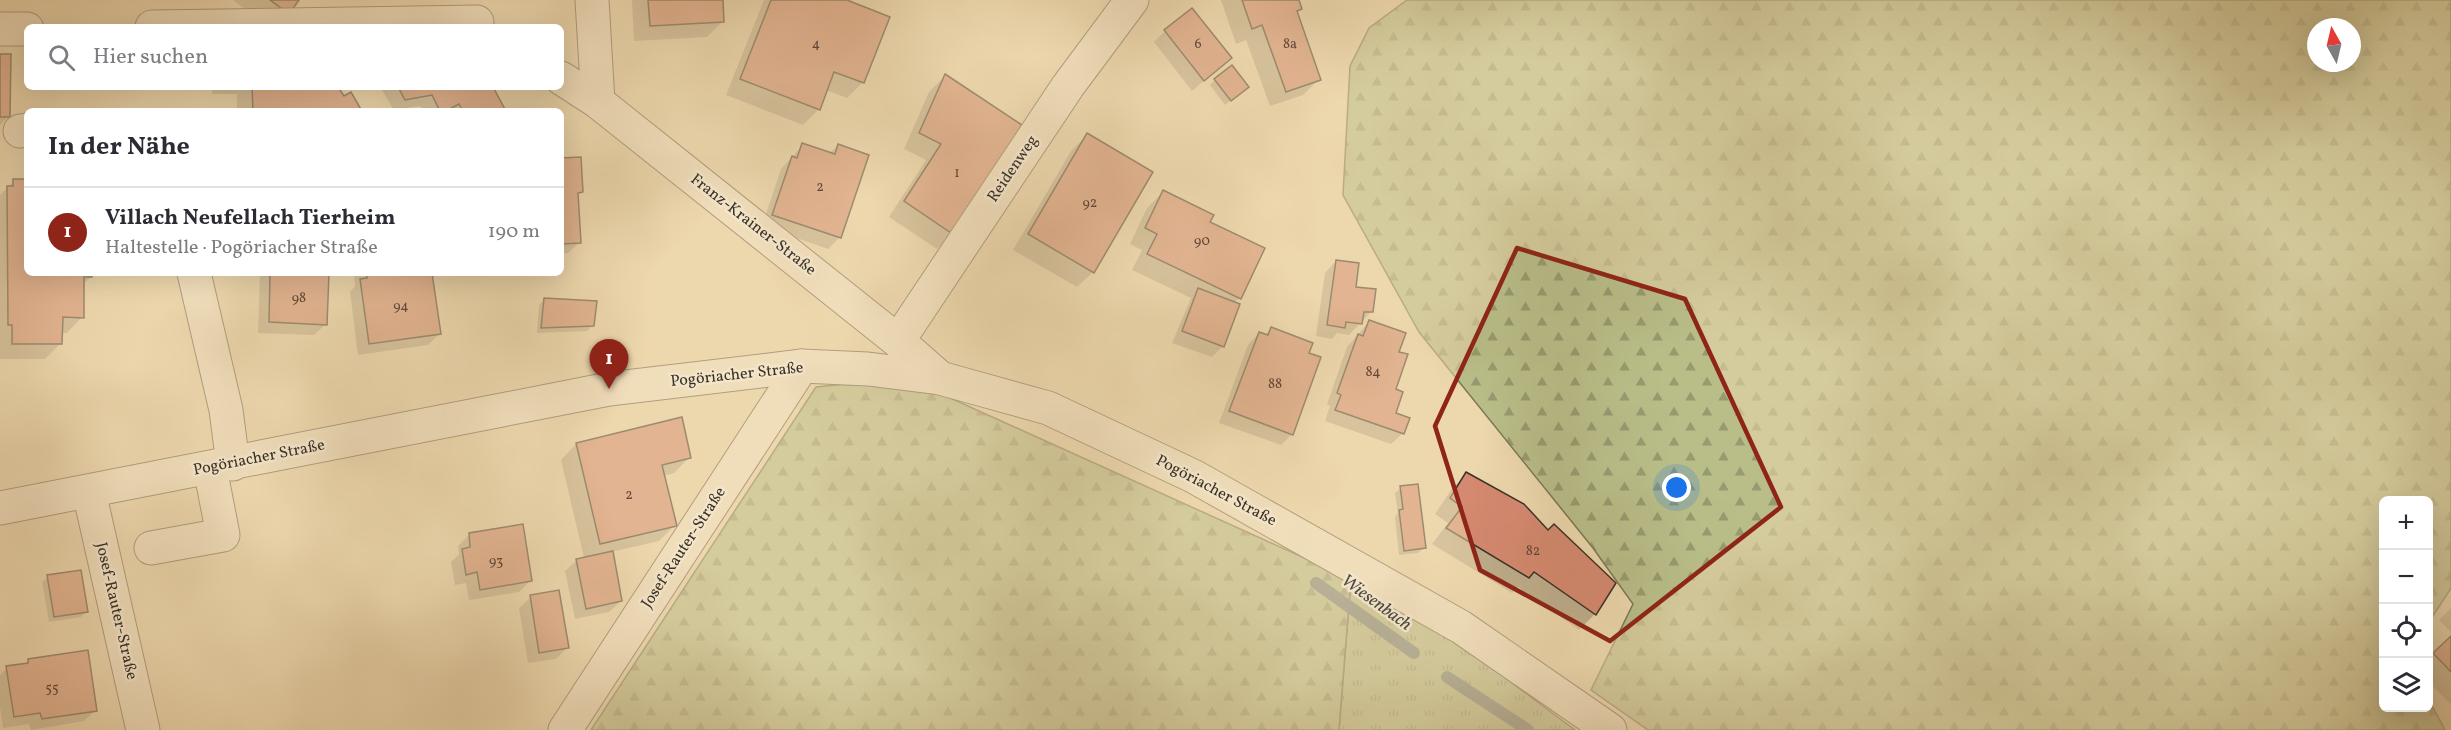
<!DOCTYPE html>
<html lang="de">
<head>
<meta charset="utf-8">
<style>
	:root { --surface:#fff; --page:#f2f2f3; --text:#2b2b33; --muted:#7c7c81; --line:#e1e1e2; --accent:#8f2418 }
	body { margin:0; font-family:Vollkorn,serif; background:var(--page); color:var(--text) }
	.controls { position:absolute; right:18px; bottom:18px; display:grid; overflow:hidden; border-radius:9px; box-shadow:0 6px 24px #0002 }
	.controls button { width:54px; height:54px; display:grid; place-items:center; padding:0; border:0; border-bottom:2px solid var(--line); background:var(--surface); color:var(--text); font:30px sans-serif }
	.compass { position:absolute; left:2307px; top:18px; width:54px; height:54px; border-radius:50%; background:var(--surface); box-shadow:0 6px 24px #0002; rotate:352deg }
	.you { position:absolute; left:1677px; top:488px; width:21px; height:21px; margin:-15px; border:4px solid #fff; border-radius:50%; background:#1a73e8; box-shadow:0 0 0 9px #1a73e833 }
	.badge { display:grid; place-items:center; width:39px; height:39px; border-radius:50%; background:var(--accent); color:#fff; font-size:20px; font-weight:700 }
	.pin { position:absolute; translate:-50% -50px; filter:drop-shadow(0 2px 3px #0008) }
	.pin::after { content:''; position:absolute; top:32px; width:21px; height:18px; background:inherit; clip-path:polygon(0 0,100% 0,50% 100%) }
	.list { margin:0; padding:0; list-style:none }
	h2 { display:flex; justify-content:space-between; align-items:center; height:78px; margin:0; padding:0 24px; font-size:26px }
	h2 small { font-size:20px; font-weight:400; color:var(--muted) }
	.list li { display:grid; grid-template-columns:39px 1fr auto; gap:18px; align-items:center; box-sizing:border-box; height:90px; padding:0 24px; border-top:2px solid var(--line) }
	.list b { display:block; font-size:22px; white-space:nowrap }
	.list p { margin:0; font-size:20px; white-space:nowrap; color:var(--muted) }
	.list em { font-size:20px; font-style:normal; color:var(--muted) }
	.icon { flex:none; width:33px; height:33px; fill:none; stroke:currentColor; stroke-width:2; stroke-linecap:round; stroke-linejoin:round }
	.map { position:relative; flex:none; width:2451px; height:730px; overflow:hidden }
	.search { position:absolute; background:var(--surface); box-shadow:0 6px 24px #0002; left:24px; top:24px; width:540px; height:66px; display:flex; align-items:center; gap:15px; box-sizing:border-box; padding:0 21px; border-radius:9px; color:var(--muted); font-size:22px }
	.panel { position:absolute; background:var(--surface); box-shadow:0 6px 24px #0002; left:24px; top:108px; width:540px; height:168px; border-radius:9px }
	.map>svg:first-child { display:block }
</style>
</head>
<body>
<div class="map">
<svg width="2451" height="730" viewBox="0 0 2451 730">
	<defs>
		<pattern id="grass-tufts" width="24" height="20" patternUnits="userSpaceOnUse" patternTransform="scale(1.5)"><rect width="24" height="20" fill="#b9be89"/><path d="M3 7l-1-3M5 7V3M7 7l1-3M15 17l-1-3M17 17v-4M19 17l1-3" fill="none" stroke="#979b70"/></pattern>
		<pattern id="forest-firs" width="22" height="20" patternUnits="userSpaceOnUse" patternTransform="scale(1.5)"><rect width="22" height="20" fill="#b9be89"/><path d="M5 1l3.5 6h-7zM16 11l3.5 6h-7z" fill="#979b70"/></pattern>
	</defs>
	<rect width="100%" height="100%" fill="#edd7ad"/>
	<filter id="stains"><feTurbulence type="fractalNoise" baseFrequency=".00333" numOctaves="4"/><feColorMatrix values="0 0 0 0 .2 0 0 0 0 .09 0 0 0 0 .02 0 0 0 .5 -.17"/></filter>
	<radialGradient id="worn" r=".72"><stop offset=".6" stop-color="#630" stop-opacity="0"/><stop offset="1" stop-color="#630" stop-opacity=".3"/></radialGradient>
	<!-- grass -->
	<polygon fill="url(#grass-tufts)" stroke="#7a7857" stroke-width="1.5" points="1351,579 1468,650 1575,730 1339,730"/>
	<!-- forest -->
	<g fill="url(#forest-firs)" stroke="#7a7857" stroke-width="1.5" fill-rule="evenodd">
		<path d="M1407 0H2451V588L2429 622 2428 500H2384V708H2428L2429 700 2445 730H1648L1591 690 1633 604 1593 548 1419 332 1343 195 1350 66 1369 28ZM2316 27H2352V63H2316Z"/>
		<polygon points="906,378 1351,579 1339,730 591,730 816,387"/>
	</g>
	<!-- shadow -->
	<g fill="#0003">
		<polygon points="233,0 297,0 269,27"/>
		<polygon points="632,0 722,0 723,21 707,37 634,41"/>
		<polygon points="764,0 842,0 863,82 847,98 826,90 819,109 803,125 726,95"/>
		<polygon points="1221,0 1297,0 1300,9 1296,13 1319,79 1303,95 1270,106 1246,40 1236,44"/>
		<polygon points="1165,31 1230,58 1192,91 1154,42"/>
		<polygon points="0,55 8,117 0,125"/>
		<polygon points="945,76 953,234 937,249 889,217 926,160 904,149 929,92"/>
		<polygon points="1215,80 1243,90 1225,105 1210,85"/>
		<polygon points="212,87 337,87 343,98 360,111 237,111 237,94 212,94"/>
		<polygon points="380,87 475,87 477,91 484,87 491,87 504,111 423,111 420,106 394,110"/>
		<polygon points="1087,135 1093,272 1077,287 1013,250 1071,151"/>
		<polygon points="803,145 829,154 838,145 840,237 828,249 762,226 781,169"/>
		<polygon points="561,159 581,192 577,196 580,242 568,253 561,254"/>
		<polygon points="14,181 27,181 27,273 91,273 91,277 82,285 82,317 67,333 61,333 61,343 45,359 0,359 0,195"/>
		<polygon points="1163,192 1208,222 1239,298 1234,303 1223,346 1212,357 1172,343 1191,298 1132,270 1142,250 1130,244 1147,208"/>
		<polygon points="1336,261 1371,312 1349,335 1337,333 1332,339 1316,336 1325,273"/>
		<polygon points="260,273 327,273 326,324 314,335 258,333"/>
		<polygon points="354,273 401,273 402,277 431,273 439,334 428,345 358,355 350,292 355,286"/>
		<polygon points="545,299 593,325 587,331 537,333 539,305"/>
		<polygon points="1369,322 1397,353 1394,413 1403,433 1391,444 1325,421 1330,406 1327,404 1347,347"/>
		<polygon points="1271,329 1292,434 1281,445 1219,423 1248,345 1259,333 1265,335"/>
		<polygon points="576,444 690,457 674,473 663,476 675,525 659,541 611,552 621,601 609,612 575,619 565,571 577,560 584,558 561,460"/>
		<polygon points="1467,474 1595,614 1579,630 1518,587 1512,593 1432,544 1448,523 1435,514 1451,490"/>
		<polygon points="1401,488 1424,547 1418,553 1399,555 1395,517 1398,513 1395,493"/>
		<polygon points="469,535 530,581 519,592 469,600 466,583 455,585 451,562 459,554 458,546"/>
		<polygon points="48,577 86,611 81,617 49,622 42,582"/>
		<polygon points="531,597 567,648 556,659 528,663 519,608"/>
		<polygon points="2451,608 2451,632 2439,620"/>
		<polygon points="2451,638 2451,705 2428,681 2428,660"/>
		<polygon points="29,661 96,710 84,721 31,730 29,724 3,728 0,707 0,675 7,668 24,665"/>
	</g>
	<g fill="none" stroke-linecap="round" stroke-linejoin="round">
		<!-- stream -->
		<g stroke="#75817b" stroke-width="12">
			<polyline points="1316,583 1414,653"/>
			<polyline points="1447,677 1528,730"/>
		</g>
	</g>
	<!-- building -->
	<g fill="#d58970" stroke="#3a3125" stroke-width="1.5">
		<polygon points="270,0 299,0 289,14"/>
		<polygon points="648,0 723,0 724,22 650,26"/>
		<polygon points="771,0 847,0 890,17 864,83 834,72 820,110 740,79"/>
		<polygon points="1242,0 1299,0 1302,9 1297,11 1321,80 1286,92 1262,25 1252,29"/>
		<polygon points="1192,8 1232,58 1204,81 1164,30"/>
		<polygon points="0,54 11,54 10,117 0,117"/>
		<polygon points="1232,65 1249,87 1231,101 1214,79"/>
		<polygon points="945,74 1022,125 954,235 904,201 941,144 919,133"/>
		<polygon points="252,87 338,87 344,96 351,92 362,111 253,111"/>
		<polygon points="398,87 477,87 478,89 493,87 506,111 463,111 459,104 446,111 440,111 432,95 405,100"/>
		<polygon points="1087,133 1153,172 1094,273 1028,234"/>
		<polygon points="802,143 835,154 838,144 869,155 841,238 772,215 792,156 797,158"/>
		<polygon points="581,157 583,192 578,193 581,243 561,244 561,158"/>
		<polygon points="13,179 27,179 27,273 92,273 92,277 84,277 84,318 63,317 62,344 12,344 12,325 8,325 7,186 13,186"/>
		<polygon points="1163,190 1214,215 1210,222 1265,248 1241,299 1147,254 1157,234 1145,228"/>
		<polygon points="1336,260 1359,263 1356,287 1376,289 1373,312 1364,312 1362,324 1346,322 1345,328 1327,325"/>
		<polygon points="270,273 329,273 327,325 269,322"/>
		<polygon points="366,273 403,273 403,275 432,273 441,334 369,344 360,279 367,278"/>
		<polygon points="1198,288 1240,304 1224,347 1182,331"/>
		<polygon points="544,298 597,301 594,326 541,328"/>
		<polygon points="1369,320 1406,333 1399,352 1408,354 1396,389 1403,392 1396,413 1410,418 1404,434 1335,410 1341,395 1337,393 1358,334 1363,336"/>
		<polygon points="1271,327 1313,343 1309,353 1321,357 1293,435 1229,411 1259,332 1268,335"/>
		<polygon points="682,417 691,458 662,465 677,526 600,544 576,443"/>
		<polygon points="1466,472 1524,504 1548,530 1554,524 1616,583 1596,615 1534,572 1529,578 1446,528 1462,507 1450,498"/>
		<polygon points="1418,484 1426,548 1404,551 1399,510 1403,509 1400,486"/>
		<polygon points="523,524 532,581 480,590 477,572 466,575 462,549 470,547 469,533"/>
		<polygon points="613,551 622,601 586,609 576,559"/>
		<polygon points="81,570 88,612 54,617 47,575"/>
		<polygon points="559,590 569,648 539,653 530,595"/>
		<polygon points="2451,636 2451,672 2433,653"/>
		<polygon points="88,650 97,711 42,719 40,713 14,717 6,666 28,663 28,659"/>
	</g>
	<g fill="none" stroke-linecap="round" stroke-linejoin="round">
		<defs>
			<g id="minor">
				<polyline points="592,0 598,102"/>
				<polyline points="152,27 477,22"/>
				<polyline points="0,29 27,29"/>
				<polyline points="561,78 598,102 898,341 940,378"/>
				<polyline points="20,131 27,130"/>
				<polyline points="194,273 226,410 233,464"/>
				<polyline points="898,341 1068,86 1132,0"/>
				<polyline points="89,492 143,730"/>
				<polyline points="0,508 609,389 802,366 868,369 940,378 1048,408 1193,476 1461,627 1610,730"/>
				<polyline points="151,548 223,535 210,468"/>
				<polyline points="565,730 802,366"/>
			</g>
		</defs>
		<!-- minor casing -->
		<use href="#minor" stroke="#675a47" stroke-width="35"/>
		<!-- minor -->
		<use href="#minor" stroke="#f3e5ca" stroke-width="33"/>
	</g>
	<!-- marked area -->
	<path d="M0 0H2451V730H0ZM1517 248 1685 299 1781 507 1610 641 1480 570 1435 426Z" fill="#edd7ad" fill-opacity=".55" fill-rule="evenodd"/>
	<path fill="none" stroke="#8f2418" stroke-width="4.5" stroke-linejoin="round" d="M1517 248 1685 299 1781 507 1610 641 1480 570 1435 426Z"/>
	<g text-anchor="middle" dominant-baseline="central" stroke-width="5" stroke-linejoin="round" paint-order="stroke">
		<!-- number labels -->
		<g font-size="14" fill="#614738">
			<text x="816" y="44">4</text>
			<text x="1198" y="44">6</text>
			<text x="1290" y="44">8a</text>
			<text x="957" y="173">1</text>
			<text x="820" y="187">2</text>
			<text x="1090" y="203">92</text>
			<text x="1202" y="241">90</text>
			<text x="299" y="298">98</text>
			<text x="401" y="306">94</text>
			<text x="1373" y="372">84</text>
			<text x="1275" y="384">88</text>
			<text x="629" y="495">2</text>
			<text x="1533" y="551">82</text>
			<text x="496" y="561">93</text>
			<text x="52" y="688">55</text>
		</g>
		<!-- street labels -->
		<g font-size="16" fill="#3a3125" stroke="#f3e5ca">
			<text transform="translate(1013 169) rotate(-56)">Reidenweg</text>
			<text transform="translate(753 225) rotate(38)">Franz-Krainer-Straße</text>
			<text transform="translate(737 375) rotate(-6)">Pogöriacher Straße</text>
			<text transform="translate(259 458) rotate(-11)">Pogöriacher Straße</text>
			<text transform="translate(1216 491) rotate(28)">Pogöriacher Straße</text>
			<text transform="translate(684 548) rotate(-57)">Josef-Rauter-Straße</text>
			<text transform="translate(116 611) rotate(77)">Josef-Rauter-Straße</text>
		</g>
		<!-- water labels -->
		<g font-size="18" font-style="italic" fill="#4e4c42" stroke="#f3e5ca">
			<text transform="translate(1376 603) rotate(36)">Wiesenbach</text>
		</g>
	</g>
	<rect width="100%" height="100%" filter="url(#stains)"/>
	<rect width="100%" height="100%" fill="url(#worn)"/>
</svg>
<div class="controls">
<button>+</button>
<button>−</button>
<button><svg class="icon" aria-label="locate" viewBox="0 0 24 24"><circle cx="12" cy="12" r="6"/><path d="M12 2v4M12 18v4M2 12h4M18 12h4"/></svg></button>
<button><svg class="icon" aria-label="layers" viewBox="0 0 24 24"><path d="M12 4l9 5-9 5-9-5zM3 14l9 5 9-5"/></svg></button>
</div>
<svg class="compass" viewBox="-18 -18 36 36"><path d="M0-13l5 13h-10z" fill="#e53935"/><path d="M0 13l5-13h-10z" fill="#7c7c81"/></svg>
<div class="you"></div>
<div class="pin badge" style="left:609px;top:389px">1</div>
<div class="search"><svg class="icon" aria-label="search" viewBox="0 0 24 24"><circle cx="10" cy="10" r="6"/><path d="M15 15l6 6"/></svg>Hier suchen</div>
<section class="panel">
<h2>In der Nähe<small></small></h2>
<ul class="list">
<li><span class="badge">1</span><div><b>Villach Neufellach Tierheim</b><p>Haltestelle · Pogöriacher Straße</p></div><em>190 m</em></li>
</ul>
</section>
</div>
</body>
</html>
